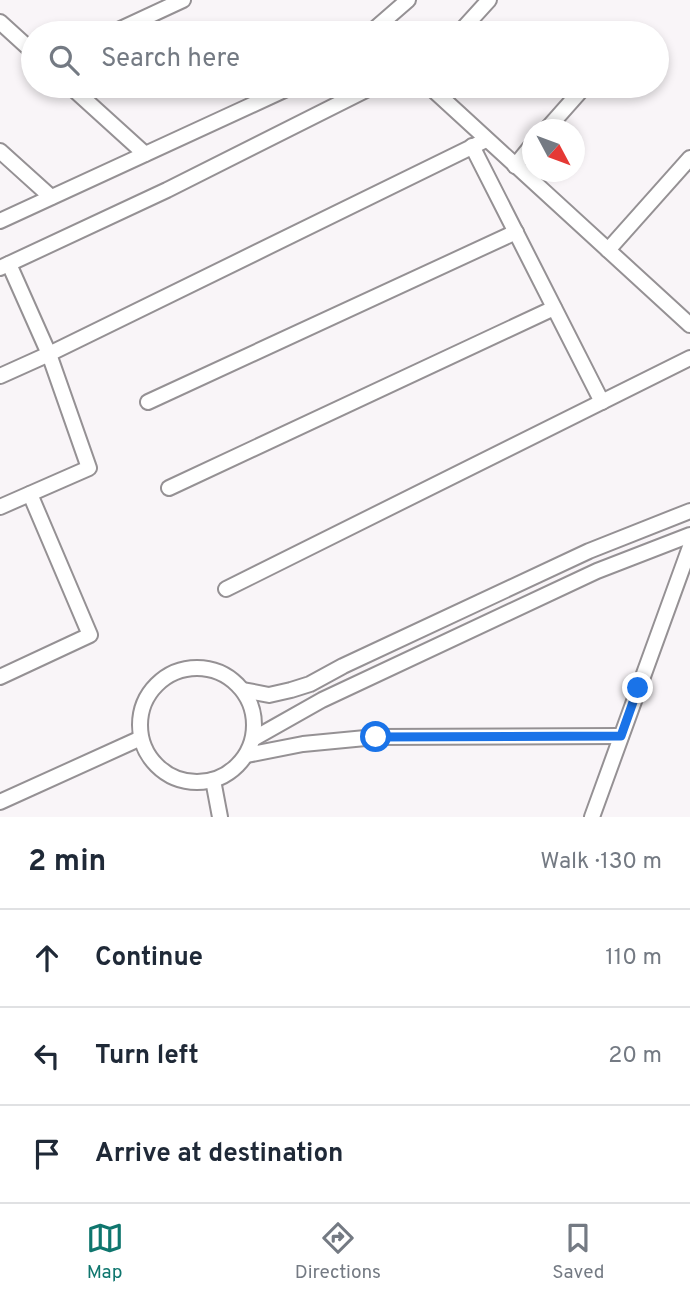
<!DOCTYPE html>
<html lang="en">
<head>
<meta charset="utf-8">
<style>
	:root { --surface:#fff; --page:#f2f2f3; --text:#1f2937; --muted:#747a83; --line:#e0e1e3; --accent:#0f766e }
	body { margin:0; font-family:Overpass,sans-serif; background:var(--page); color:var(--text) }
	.compass { position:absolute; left:522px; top:119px; width:63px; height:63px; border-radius:50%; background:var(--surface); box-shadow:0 4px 10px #0003; rotate:131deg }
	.stop { position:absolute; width:21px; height:21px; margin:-16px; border:5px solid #1a73e8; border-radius:50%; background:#fff }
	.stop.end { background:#1a73e8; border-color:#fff; box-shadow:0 2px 7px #0008 }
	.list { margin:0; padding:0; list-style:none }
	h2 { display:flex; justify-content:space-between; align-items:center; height:91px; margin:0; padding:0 28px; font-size:30px }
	h2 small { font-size:23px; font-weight:400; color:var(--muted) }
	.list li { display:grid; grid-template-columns:46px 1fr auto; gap:21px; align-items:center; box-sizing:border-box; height:98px; padding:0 28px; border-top:2px solid var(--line) }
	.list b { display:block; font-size:26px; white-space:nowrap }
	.list em { font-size:23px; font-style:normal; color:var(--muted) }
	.icon { flex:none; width:38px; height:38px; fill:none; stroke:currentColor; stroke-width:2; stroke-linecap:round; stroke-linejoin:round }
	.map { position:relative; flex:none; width:690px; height:817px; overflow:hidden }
	.search { position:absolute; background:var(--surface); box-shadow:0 4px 10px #0003; left:21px; right:21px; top:21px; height:77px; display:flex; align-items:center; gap:18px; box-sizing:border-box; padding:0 24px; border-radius:38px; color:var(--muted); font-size:26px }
	.sheet { height:385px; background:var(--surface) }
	nav { display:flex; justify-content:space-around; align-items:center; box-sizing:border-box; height:98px; border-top:2px solid var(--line); background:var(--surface); font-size:19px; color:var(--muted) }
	nav a { display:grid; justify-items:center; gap:4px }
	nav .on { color:var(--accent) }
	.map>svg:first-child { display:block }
</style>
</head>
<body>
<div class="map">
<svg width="690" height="817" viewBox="0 0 690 817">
	<rect width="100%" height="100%" fill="#f9f5f8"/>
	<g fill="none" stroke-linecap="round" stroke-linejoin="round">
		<defs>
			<g id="minor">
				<polyline points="0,22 33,52"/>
				<polyline points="112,33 183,0"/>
				<polyline points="370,33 408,0"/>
				<polyline points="459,33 489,0"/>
				<polyline points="70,86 145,154"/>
				<polyline points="429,86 690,325"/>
				<polyline points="546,130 585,86"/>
				<polyline points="472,146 602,402"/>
				<polyline points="0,151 51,197"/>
				<polyline points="515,166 532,145"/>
				<polyline points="0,221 293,86"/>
				<polyline points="608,250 690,158"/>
				<polyline points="0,268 167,190 374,86"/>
				<polyline points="0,376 49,354 486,140"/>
				<polyline points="148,402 516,232"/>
				<polyline points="169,488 554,308"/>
				<polyline points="0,507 89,468 49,354 9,264"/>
				<polyline points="226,589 690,358"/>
				<circle cx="197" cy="725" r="57"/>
				<polyline points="0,677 90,635 30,494"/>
				<polyline points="243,690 269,695 291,690 310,684 343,666 589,551 690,511"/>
				<polyline points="253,739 322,700 597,571 690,535"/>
				<polyline points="247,755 303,744 376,737 621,736"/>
				<polyline points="213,780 220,817"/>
				<polyline points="0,802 141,738"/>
				<polyline points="592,817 690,547"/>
			</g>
		</defs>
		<!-- minor casing -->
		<use href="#minor" stroke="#959194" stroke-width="18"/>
		<!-- minor -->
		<use href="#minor" stroke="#fff" stroke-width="14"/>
	</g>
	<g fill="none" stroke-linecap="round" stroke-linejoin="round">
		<!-- route -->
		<polyline stroke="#1a73e8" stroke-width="9" points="376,737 621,736 638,688"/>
	</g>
</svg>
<svg class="compass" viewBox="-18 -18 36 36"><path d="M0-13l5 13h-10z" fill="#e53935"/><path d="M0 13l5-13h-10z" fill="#747a83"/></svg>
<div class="stop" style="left:376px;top:737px"></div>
<div class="stop end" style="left:638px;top:688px"></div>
<div class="search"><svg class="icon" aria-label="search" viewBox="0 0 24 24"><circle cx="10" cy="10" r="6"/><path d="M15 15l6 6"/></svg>Search here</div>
</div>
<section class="sheet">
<h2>2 min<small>Walk · 130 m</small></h2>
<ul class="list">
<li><svg class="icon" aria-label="ahead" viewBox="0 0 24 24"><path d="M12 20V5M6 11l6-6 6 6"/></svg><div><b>Continue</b></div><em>110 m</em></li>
<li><svg class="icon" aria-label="left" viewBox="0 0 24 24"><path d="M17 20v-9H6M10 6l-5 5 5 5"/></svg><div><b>Turn left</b></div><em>20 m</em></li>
<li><svg class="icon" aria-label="arrive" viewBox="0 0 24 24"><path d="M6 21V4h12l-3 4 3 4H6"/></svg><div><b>Arrive at destination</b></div></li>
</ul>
</section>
<nav>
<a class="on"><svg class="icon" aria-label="map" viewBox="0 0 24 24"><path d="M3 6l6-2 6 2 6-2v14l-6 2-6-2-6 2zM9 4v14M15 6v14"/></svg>Map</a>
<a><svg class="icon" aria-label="directions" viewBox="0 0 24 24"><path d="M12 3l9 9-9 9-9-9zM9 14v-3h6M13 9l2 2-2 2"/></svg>Directions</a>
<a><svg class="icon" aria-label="saved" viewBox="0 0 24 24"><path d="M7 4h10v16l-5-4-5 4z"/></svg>Saved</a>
</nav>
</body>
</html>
